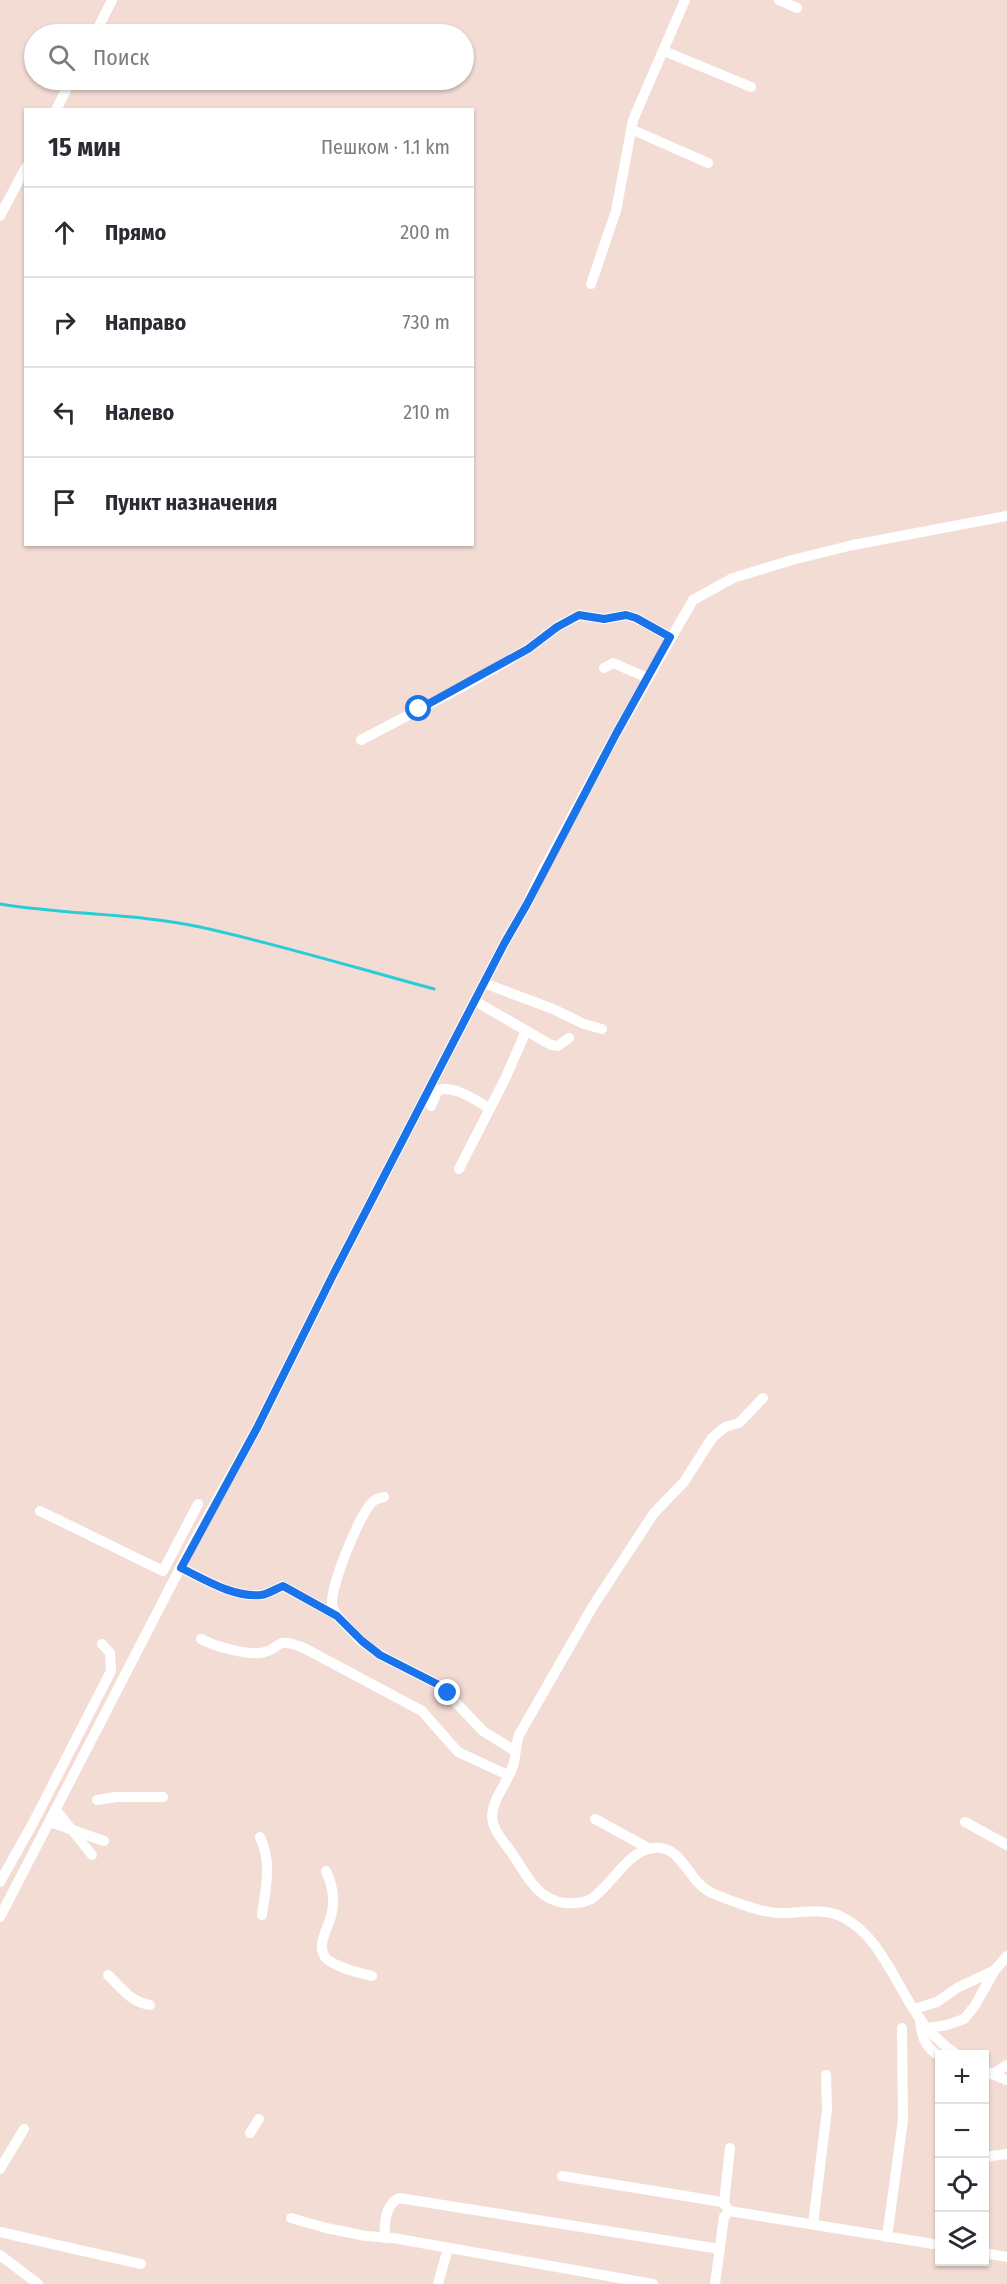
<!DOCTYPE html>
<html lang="ru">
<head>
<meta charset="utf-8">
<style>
	:root { --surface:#fff; --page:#f2f2f3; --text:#2b2b33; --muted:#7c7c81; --line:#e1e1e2 }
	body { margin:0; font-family:"Fira Sans Condensed",sans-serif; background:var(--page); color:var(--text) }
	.controls { position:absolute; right:18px; bottom:18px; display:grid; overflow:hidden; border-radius:0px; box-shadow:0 2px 4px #0004 }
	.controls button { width:54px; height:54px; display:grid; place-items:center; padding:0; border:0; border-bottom:2px solid var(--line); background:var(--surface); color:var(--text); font:30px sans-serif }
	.stop { position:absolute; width:18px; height:18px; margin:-14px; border:4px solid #1a73e8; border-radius:50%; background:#fff }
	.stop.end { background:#1a73e8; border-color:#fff; box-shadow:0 2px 6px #0008 }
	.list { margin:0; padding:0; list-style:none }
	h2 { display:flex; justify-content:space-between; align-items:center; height:78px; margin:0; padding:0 24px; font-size:26px }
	h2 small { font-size:20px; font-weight:400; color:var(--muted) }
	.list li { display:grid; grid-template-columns:39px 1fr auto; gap:18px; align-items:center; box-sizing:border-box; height:90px; padding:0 24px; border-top:2px solid var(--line) }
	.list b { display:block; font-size:22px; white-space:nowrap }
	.list em { font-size:20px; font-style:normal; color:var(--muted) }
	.icon { flex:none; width:33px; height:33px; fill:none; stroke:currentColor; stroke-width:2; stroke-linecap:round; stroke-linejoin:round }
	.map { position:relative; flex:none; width:1007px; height:2284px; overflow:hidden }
	.search { position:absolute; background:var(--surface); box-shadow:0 2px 4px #0004; left:24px; top:24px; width:450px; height:66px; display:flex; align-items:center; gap:15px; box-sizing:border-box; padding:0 21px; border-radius:33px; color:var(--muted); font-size:22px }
	.panel { position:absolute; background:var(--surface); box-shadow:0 2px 4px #0004; left:24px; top:108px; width:450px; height:438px; border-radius:0px }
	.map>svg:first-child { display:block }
</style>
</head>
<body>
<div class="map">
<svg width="1007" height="2284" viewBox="0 0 1007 2284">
	<rect width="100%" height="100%" fill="#f3dcd4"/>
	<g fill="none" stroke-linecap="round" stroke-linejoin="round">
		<!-- stream -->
		<path stroke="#29cdd8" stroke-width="3" d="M0 904C66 915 134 913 200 927 278 944 356 968 434 989"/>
		<!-- minor -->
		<g stroke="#fff" stroke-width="10">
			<polyline points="779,0 797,8"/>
			<polyline points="95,34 112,0"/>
			<polyline points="664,51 751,87"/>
			<polyline points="56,110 71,80"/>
			<polyline points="633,130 708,163"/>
			<polyline points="0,216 26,167"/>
			<polyline points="591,284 616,211 633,120 685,0"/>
			<polyline points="604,668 613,663 648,678"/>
			<polyline points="361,740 464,686 528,649 557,627 579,615 604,619 626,615 636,618 670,637"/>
			<polyline points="484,983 553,1009 584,1024 602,1029"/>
			<polyline points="475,1001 551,1045 558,1046 569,1038"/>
			<path d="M431 1106 438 1090C455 1085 475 1100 489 1108"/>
			<polyline points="459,1169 505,1079 526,1031"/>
			<path d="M763 1398 739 1423 725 1427 712 1438 684 1482 654 1513 593 1606 519 1735C516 1744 516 1753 514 1762 510 1781 493 1796 492 1816 492 1829 504 1842 511 1852 526 1873 536 1900 565 1903 574 1904 583 1903 591 1899 612 1886 627 1850 654 1848 683 1845 688 1883 712 1893 728 1900 760 1912 777 1913 798 1914 821 1907 840 1916 881 1934 897 1990 923 2023 932 2034 944 2046 956 2054"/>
			<polyline points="40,1511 163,1571 198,1504"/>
			<path d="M181 1568C204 1579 234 1598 261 1595 269 1594 275 1589 283 1586L337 1616 361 1641 380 1655 439 1685 483 1731 515 1751"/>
			<path d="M337 1616C335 1612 332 1607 332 1603 331 1586 361 1508 375 1500 378 1498 381 1498 384 1497"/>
			<path d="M201 1639C214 1646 246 1655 260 1653 283 1650 272 1635 304 1648L422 1711 458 1752 508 1775"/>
			<polyline points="97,1800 116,1797 163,1797"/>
			<polyline points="56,1810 92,1855"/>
			<polyline points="595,1819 650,1849"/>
			<polyline points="50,1822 104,1841"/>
			<polyline points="965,1822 1007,1845"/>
			<path d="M260 1837C272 1862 266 1888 262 1915"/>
			<path d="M326 1871C332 1884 335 1898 332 1912 330 1926 313 1948 328 1960 341 1969 357 1972 372 1976"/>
			<polyline points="0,1882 33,1823 111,1671 110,1653 102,1644"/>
			<polyline points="0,1917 194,1541 257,1428 333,1275 504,944 527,904 539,878 616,734 693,600 733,578 792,560 853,545 1007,516"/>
			<path d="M108 1975C122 1988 130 2002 150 2005"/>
			<polyline points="914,2009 937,2002 957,1988 995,1970"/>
			<path d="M920 2018C921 2034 924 2048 940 2056"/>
			<polyline points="928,2028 947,2025 964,2019 974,2007 995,1970 1007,1956"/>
			<polyline points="984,2071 1007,2080"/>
			<polyline points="993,2074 1007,2065"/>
			<polyline points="250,2133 259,2119"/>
			<polyline points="984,2157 1007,2154"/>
			<polyline points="0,2169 24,2129"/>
			<polyline points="562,2176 716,2201 724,2203 729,2211"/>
			<polyline points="724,2203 730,2148"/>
			<polyline points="729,2211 940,2245"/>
			<polyline points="291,2218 326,2228 366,2236 393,2238 653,2284"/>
			<polyline points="813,2224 827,2110 826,2075"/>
			<polyline points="0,2232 141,2264"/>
			<polyline points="887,2237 903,2120 902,2028"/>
			<path d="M385 2238C384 2224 385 2205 399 2198L720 2249"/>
			<polyline points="984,2253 1007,2257"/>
			<polyline points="0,2255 38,2284"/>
			<polyline points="438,2284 448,2248"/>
			<polyline points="715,2284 724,2217 729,2211"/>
		</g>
	</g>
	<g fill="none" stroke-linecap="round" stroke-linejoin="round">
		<!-- route -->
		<path stroke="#1a73e8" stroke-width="8" d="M419 709 528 649 557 627 579 615 604 619 626 615 636 618 670 637 616 734 527 904 504 944 333 1275 257 1428 181 1568C204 1579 234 1598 261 1595 269 1594 275 1589 283 1586L337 1616 362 1641 380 1655 439 1685 448 1693"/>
	</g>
</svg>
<div class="controls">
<button>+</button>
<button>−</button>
<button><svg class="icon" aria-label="locate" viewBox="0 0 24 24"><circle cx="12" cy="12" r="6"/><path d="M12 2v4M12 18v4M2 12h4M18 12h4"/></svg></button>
<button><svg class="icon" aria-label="layers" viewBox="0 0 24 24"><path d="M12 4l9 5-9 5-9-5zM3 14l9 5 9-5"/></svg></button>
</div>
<div class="stop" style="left:419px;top:709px"></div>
<div class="stop end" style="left:448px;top:1693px"></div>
<div class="search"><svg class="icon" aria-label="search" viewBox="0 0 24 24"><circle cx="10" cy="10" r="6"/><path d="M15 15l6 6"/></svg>Поиск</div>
<section class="panel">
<h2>15 мин<small>Пешком · 1.1 km</small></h2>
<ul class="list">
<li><svg class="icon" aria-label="ahead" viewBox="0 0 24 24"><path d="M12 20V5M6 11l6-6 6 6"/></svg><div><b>Прямо</b></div><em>200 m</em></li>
<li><svg class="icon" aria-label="right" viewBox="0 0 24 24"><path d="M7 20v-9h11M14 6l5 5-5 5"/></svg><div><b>Направо</b></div><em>730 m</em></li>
<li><svg class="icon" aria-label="left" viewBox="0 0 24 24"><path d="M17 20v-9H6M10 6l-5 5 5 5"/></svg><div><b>Налево</b></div><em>210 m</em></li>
<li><svg class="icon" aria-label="arrive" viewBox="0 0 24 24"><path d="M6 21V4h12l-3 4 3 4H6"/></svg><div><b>Пункт назначения</b></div></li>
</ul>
</section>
</div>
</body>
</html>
